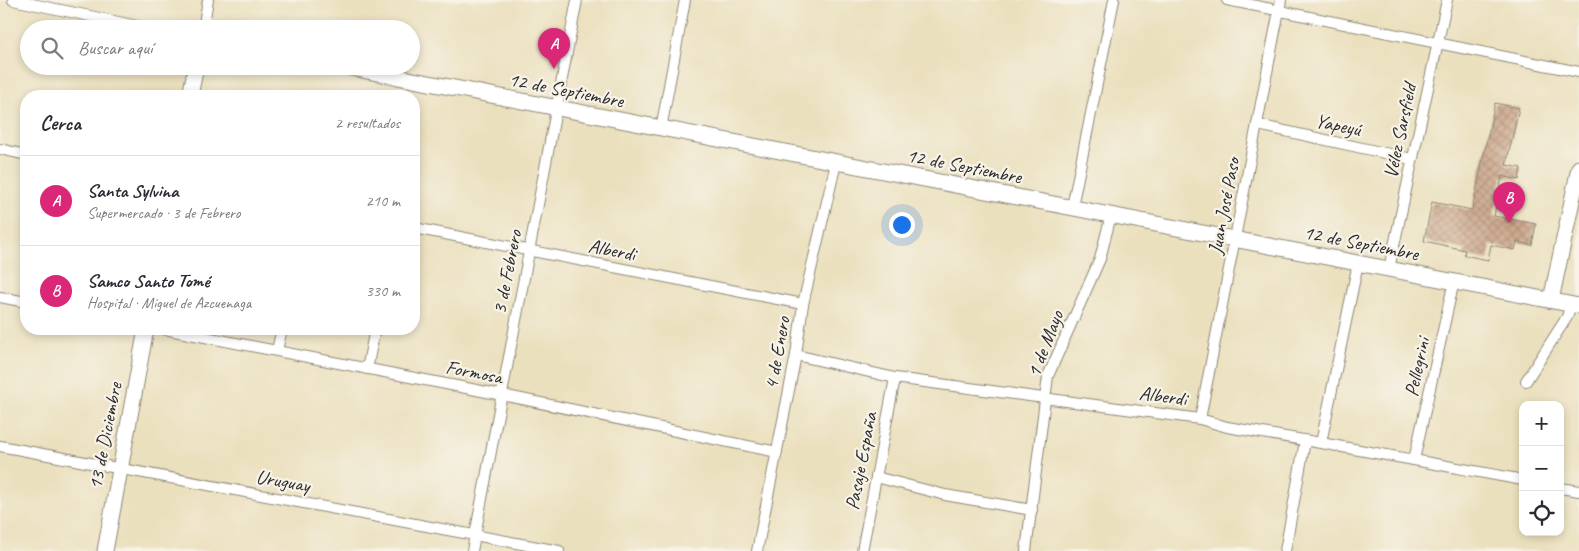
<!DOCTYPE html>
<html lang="es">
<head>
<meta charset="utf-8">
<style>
	:root { --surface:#fff; --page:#f2f2f3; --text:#2b2b33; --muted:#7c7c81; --line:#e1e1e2; --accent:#db2777 }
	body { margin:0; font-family:Caveat,sans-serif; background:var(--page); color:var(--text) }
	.controls { position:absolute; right:15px; bottom:15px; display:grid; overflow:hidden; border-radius:10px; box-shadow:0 2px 8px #0003 }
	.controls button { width:45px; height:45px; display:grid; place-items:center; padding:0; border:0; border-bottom:1px solid var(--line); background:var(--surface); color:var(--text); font:25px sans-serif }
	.you { position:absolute; left:901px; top:224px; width:18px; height:18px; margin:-12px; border:4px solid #fff; border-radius:50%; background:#1a73e8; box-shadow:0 0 0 8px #1a73e833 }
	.badge { display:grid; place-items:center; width:32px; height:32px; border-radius:50%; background:var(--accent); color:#fff; font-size:16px; font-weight:700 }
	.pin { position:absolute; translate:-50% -41px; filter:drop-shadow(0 1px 2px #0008) }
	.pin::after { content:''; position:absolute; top:26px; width:18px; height:15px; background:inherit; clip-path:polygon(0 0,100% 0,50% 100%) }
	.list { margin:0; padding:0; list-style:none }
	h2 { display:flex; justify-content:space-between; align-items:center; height:65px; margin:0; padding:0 20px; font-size:21px }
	h2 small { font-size:16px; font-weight:400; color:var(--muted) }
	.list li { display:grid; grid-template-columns:32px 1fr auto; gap:15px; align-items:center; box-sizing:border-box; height:90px; padding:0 20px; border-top:1px solid var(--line) }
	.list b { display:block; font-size:19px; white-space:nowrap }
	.list p { margin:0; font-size:16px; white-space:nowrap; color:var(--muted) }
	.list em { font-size:16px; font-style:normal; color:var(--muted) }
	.icon { flex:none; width:28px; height:28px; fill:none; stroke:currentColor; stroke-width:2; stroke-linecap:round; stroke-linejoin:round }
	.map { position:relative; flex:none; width:1579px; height:551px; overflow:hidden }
	.search { position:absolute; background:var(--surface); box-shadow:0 2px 8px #0003; left:20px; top:20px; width:400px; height:55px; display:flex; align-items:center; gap:12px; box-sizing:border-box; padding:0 18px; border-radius:28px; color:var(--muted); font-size:19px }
	.panel { position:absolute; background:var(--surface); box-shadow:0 2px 8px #0003; left:20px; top:90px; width:400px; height:245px; border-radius:20px }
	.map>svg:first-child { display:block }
</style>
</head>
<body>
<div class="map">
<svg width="1579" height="551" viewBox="0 0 1579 551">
	<defs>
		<pattern id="building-cross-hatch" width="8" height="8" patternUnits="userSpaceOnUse" patternTransform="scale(1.25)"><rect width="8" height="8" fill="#caa285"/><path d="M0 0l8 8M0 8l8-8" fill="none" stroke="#a4846d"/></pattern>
	</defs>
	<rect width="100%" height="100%" fill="#f7f3e8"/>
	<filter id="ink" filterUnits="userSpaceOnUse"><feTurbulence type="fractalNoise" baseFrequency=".02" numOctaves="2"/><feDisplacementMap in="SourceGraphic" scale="10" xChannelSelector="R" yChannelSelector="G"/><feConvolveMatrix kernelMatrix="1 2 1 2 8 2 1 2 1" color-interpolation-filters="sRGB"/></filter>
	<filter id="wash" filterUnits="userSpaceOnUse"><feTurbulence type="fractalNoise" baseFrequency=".0096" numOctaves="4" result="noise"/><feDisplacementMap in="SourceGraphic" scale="20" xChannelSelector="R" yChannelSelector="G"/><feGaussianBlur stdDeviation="1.12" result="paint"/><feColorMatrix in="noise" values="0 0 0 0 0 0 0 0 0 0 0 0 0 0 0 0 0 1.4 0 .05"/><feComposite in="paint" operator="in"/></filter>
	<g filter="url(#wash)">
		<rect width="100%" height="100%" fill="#ebe0be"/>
		<g id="blocks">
			<!-- building -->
			<polygon fill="url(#building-cross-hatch)" points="1495,103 1519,108 1506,165 1521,168 1519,180 1502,176 1494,216 1536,224 1532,245 1517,242 1515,250 1491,245 1488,260 1464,255 1465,250 1424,241 1432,202 1472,210"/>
		</g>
	</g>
	<g filter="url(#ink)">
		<use href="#blocks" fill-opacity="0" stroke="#8b8674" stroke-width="1"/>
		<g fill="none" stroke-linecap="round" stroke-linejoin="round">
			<defs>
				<g id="street">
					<polyline points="13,0 152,29"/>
					<polyline points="1227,0 1579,72"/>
					<polyline points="203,29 208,0"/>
					<polyline points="1258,125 1412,159"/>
					<polyline points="661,129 685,0"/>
					<polyline points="0,149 26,155"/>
					<polyline points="1072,207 1114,0"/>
					<polyline points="414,228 803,304"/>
					<polyline points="1389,269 1447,0"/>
					<polyline points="0,297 26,302"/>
					<polyline points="164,329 502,395 777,452"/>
					<polyline points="277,350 282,329"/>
					<polyline points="796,355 895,378 1200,419 1227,427 1321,443 1523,480"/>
					<polyline points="367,369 375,329"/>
					<polyline points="1526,381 1567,317 1571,304"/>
					<polyline points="1200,419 1281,0"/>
					<polyline points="1321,443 1358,263"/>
					<polyline points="0,446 559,551"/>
					<polyline points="1414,460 1454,281"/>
					<polyline points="876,477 945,495 1032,510"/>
					<polyline points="1560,488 1579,491"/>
					<polyline points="472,551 577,0"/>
					<polyline points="757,551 796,355 803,304 836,163"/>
					<polyline points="862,551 895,378"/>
					<polyline points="1026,551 1048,376 1100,259 1111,215"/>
					<polyline points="1285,551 1305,441"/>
				</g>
				<g id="secondary">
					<polyline points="341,66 1579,306"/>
					<polyline points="190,96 196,66"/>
					<polyline points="1551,300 1579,168"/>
					<polyline points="105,551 146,329"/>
				</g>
			</defs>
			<!-- street casing -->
			<use href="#street" stroke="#8b8674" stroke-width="12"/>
			<!-- secondary casing -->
			<use href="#secondary" stroke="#8b8674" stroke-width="17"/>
			<!-- street -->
			<use href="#street" stroke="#fff" stroke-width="10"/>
			<!-- secondary -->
			<use href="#secondary" stroke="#fff" stroke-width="15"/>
		</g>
	</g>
	<g text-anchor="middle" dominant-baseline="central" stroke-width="4.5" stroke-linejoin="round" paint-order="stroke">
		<!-- street labels -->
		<g font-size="20" fill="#2b2b2b" stroke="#f7f3e8">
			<text transform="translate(566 90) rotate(11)">12 de Septiembre</text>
			<text transform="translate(1338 125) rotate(12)">Yapeyú</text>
			<text transform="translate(1400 131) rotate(-78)">Vélez Sarsfield</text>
			<text transform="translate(964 166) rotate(11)">12 de Septiembre</text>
			<text transform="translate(1224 206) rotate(-79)">Juan José Paso</text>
			<text transform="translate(1361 243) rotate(11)">12 de Septiembre</text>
			<text transform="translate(612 250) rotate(11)">Alberdi</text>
			<text transform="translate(507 272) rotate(-79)">3 de Febrero</text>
			<text transform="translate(1045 344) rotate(-69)">1 de Mayo</text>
			<text transform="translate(777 353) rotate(-80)">4 de Enero</text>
			<text transform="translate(1417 367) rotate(-78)">Pellegrini</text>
			<text transform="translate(474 372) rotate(11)">Formosa</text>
			<text transform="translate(1163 396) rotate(8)">Alberdi</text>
			<text transform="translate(105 436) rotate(-79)">13 de Diciembre</text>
			<text transform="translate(861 461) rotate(-79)">Pasaje España</text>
			<text transform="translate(283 481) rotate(10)">Uruguay</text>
		</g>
	</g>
</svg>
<div class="controls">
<button>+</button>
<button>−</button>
<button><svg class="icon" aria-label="locate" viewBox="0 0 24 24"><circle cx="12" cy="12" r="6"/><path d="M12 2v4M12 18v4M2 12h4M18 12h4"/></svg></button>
</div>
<div class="you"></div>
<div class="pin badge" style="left:554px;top:69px">A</div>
<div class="pin badge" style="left:1509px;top:223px">B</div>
<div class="search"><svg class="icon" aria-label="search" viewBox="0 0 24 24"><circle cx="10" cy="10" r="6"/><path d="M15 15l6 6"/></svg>Buscar aquí</div>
<section class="panel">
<h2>Cerca<small>2 resultados</small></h2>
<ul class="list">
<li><span class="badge">A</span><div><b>Santa Sylvina</b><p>Supermercado · 3 de Febrero</p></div><em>210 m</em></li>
<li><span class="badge">B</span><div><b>Samco Santo Tomé</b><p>Hospital · Miguel de Azcuenaga</p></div><em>330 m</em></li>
</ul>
</section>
</div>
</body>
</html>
